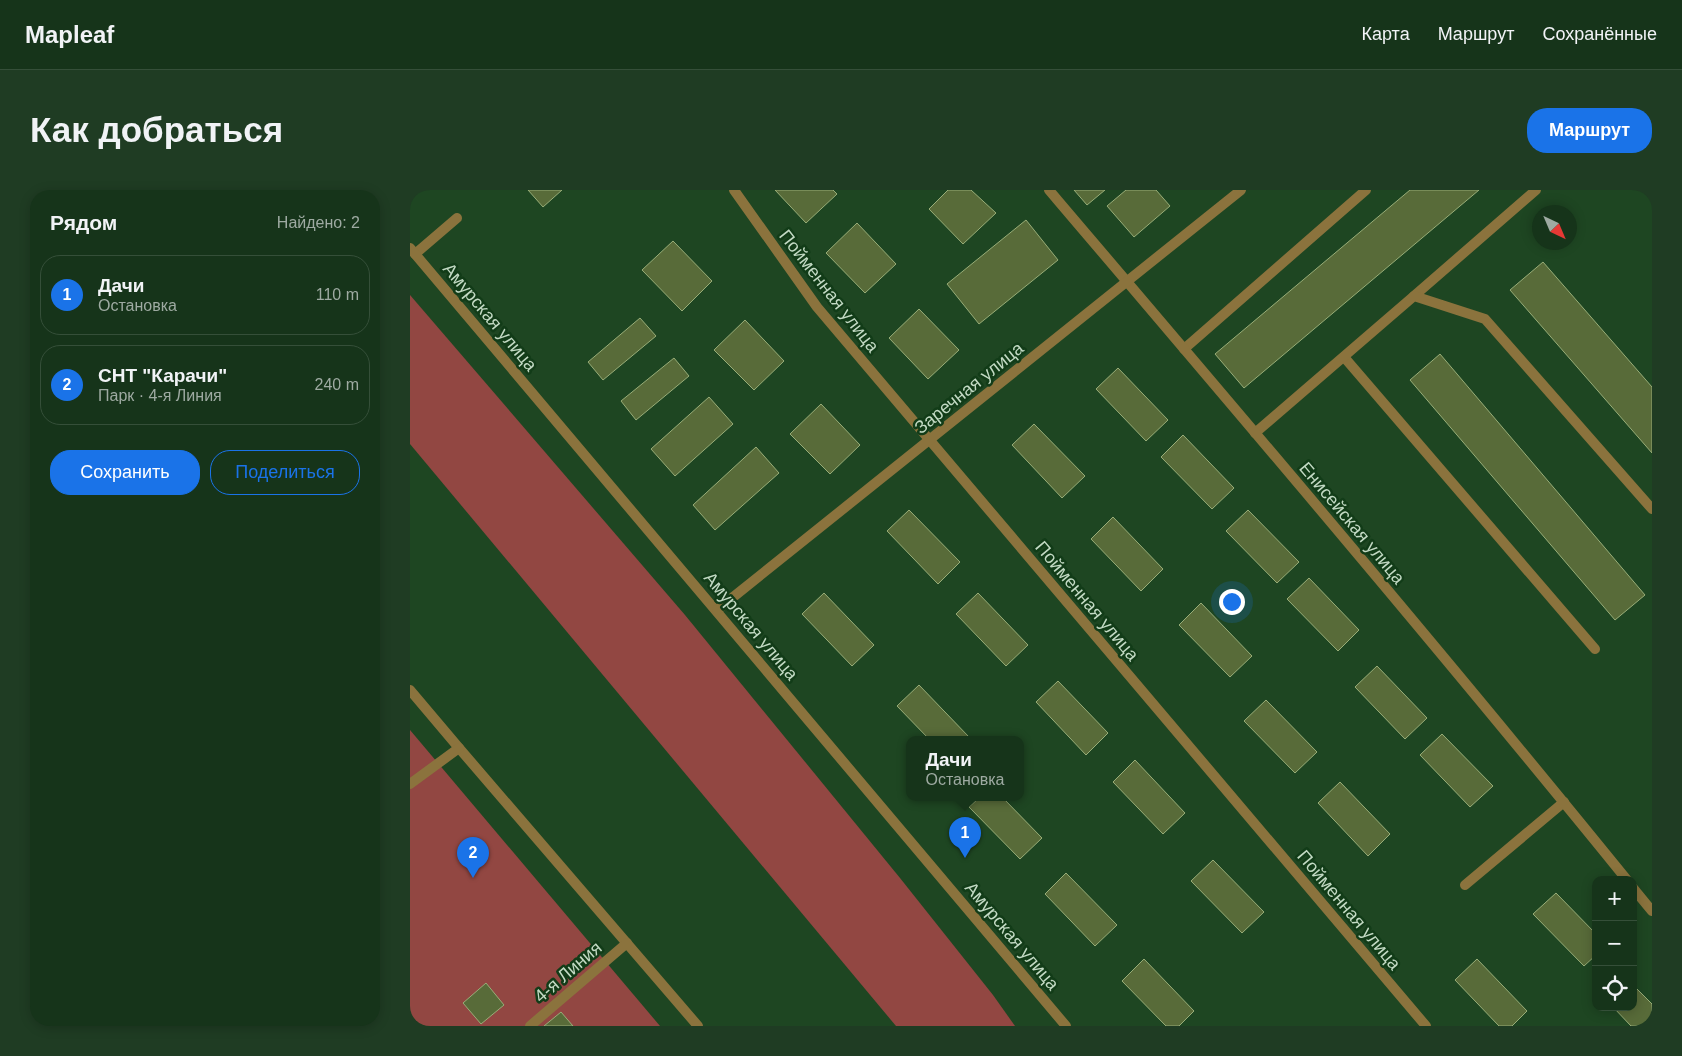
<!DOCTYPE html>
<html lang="ru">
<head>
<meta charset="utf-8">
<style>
	:root { --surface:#16341a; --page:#1f3c23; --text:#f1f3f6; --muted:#9eaaa2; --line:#354f39; --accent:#1a73e8 }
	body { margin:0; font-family:Helvetica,sans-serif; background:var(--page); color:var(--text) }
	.controls { position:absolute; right:15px; bottom:15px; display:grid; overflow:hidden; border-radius:10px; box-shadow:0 2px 12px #0003 }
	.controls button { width:45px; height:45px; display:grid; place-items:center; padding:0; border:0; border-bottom:1px solid var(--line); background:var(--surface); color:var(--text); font:25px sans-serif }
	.compass { position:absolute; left:1122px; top:15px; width:45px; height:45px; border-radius:50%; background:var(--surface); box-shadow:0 2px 12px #0003; rotate:136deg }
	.you { position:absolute; left:821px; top:411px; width:18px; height:18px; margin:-12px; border:4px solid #fff; border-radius:50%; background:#1a73e8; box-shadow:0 0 0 8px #1a73e833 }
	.badge { display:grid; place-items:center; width:32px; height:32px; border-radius:50%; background:var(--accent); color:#fff; font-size:16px; font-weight:700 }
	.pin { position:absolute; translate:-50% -41px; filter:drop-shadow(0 1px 2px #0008) }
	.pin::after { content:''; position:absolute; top:26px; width:18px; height:15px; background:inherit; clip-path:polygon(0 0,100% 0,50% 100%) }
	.popup { position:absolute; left:496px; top:546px; width:118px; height:65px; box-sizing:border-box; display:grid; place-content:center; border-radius:10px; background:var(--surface); filter:drop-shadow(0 1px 4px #0005); font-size:16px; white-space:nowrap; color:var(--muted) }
	.popup b { font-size:19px; color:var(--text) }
	.popup::after { content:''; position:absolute; left:50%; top:100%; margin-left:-10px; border:10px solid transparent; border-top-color:var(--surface) }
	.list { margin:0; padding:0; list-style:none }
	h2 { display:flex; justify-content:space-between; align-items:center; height:65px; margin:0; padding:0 20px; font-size:21px }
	h2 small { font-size:16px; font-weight:400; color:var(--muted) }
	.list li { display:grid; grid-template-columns:32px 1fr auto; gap:15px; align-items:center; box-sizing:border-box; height:80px; margin:0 10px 10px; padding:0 10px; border:1px solid var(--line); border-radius:20px }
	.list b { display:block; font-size:19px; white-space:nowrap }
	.list p { margin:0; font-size:16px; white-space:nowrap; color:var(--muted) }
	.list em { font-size:16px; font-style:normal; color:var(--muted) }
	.actions { display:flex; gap:10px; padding:15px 20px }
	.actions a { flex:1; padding:11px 0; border:1px solid var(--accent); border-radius:20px; text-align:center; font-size:18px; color:var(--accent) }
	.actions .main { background:var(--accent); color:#fff }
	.icon { flex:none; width:28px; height:28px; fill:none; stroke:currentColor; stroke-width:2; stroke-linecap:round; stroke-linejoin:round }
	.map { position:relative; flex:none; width:1242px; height:836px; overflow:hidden; border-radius:20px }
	header { display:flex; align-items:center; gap:30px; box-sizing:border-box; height:70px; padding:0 25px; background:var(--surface); border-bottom:1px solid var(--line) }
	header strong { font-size:24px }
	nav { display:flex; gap:28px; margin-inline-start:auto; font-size:18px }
	.intro { display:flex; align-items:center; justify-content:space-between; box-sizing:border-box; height:120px; padding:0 30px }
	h1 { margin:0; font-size:35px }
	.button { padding:12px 22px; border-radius:20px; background:var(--accent); color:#fff; font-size:18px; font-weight:700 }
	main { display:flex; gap:30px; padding:0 30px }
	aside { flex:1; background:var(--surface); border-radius:20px; box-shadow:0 2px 12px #0003 }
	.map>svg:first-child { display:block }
</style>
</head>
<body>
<header>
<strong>Mapleaf</strong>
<nav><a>Карта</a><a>Маршрут</a><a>Сохранённые</a></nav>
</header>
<div class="intro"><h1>Как добраться</h1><a class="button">Маршрут</a></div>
<main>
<aside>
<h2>Рядом<small>Найдено: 2</small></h2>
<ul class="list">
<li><span class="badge">1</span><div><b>Дачи</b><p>Остановка</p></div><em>110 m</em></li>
<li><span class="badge">2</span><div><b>СНТ &quot;Карачи&quot;</b><p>Парк · 4-я Линия</p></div><em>240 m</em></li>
</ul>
<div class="actions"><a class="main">Сохранить</a><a>Поделиться</a></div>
</aside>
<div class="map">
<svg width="1242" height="836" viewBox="0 0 1242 836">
	<rect width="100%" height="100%" fill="#1e4622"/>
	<!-- green -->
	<g fill="#924742">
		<polygon points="0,105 275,425 490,688 583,805 605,836 486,836 0,254"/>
		<polygon points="0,540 250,836 0,836"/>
	</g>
	<!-- building -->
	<g fill="#586b39" stroke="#98ad78">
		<polygon points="118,0 152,0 133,17"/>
		<polygon points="365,0 423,0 427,4 396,33"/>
		<polygon points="538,0 561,0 586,23 553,54 519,19"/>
		<polygon points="664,0 695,0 677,15"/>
		<polygon points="716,0 746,0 760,16 724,47 697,16"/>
		<polygon points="1000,0 1069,0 834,198 805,164"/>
		<polygon points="616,30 648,70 569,134 537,94"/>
		<polygon points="447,33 486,74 455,103 416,63"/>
		<polygon points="263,51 302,91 272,121 232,80"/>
		<polygon points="1133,72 1242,197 1242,263 1100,100"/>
		<polygon points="509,119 549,160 518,189 479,148"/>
		<polygon points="230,128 246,146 193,190 178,172"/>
		<polygon points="335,130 374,171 344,200 304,160"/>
		<polygon points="1030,164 1235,405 1205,430 1000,190"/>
		<polygon points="264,168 279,186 226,230 211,211"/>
		<polygon points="708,178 758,230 736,251 686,199"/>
		<polygon points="299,207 323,234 265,286 241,259"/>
		<polygon points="411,214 450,255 420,284 380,244"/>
		<polygon points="624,234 675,286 652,308 602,255"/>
		<polygon points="773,245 824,298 802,319 751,267"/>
		<polygon points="346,257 369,283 305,340 283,315"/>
		<polygon points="499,320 550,372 528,394 477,341"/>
		<polygon points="838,320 889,372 867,393 816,341"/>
		<polygon points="703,327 753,379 731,401 681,349"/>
		<polygon points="899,388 949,440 928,461 877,409"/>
		<polygon points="414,403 464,455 442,476 392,424"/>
		<polygon points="568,403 618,455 596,476 546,424"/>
		<polygon points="791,413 842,466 820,487 769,435"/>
		<polygon points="967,476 1017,528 995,549 945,497"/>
		<polygon points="648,491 698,543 676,565 626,512"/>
		<polygon points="509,495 559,547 557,549 519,549 487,516"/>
		<polygon points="856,510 907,562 885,583 834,531"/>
		<polygon points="1032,544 1083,596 1060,617 1010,565"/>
		<polygon points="725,570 775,623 753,644 703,592"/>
		<polygon points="930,592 980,644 958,666 908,613"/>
		<polygon points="570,607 592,607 632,648 610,669 559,617"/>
		<polygon points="803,670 854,722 832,743 781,691"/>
		<polygon points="656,683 707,735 685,756 635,704"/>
		<polygon points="1146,703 1186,744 1186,765 1174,776 1123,724"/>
		<polygon points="734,769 784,821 769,836 756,836 712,791"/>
		<polygon points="1067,769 1117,821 1102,836 1089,836 1045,790"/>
		<polygon points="76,793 94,815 71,834 53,813"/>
		<polygon points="1223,795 1242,814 1242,836 1221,836 1203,817 1223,817"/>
		<polygon points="151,822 163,836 134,836"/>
	</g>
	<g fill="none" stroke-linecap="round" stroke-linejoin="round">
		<!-- service -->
		<g stroke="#8b733d" stroke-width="10">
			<polyline points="5,64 47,28"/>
			<polyline points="1004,106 1126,0"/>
			<polyline points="774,159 956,0"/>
			<polyline points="934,167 1185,459"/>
			<polyline points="845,243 1004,106 1075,129 1242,319"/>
			<polyline points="0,500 49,558 288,836"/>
			<polyline points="0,594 49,558"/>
			<polyline points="1055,695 1154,612"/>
		</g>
		<!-- minor -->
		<g stroke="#8b733d" stroke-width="10">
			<polyline points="324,0 407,117 1016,836"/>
			<path d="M639 0C833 228 1028 457 1217 690"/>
			<polyline points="1223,698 1242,721"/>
			<polyline points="120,836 217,753"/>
		</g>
		<!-- tertiary -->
		<g stroke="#8b733d" stroke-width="10">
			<polyline points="0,58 656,836"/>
			<polyline points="307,420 831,0"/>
		</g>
	</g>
	<g text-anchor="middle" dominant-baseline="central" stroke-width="5" stroke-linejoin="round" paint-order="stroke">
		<!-- street labels -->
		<g font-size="18" fill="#c3dac4" stroke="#123c18">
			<text transform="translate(419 101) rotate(52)">Пойменная улица</text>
			<text transform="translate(80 127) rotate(50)">Амурская улица</text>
			<text transform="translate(559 198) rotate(-39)">Заречная улица</text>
			<text transform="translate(942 333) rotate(50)">Енисейская улица</text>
			<text transform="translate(677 411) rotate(50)">Пойменная улица</text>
			<text transform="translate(341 436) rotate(50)">Амурская улица</text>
			<text transform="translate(939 720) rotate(50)">Пойменная улица</text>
			<text transform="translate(602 746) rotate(50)">Амурская улица</text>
			<text transform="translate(158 782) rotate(-41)">4-я Линия</text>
		</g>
	</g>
</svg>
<div class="controls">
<button>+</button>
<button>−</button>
<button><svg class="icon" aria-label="locate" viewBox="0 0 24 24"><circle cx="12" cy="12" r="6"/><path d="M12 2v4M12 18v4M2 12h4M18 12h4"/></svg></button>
</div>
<svg class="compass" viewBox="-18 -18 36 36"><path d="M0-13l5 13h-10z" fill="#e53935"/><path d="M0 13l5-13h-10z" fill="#9eaaa2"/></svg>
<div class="you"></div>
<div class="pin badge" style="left:555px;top:668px">1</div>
<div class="popup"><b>Дачи</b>Остановка</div>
<div class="pin badge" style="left:63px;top:688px">2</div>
</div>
</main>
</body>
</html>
